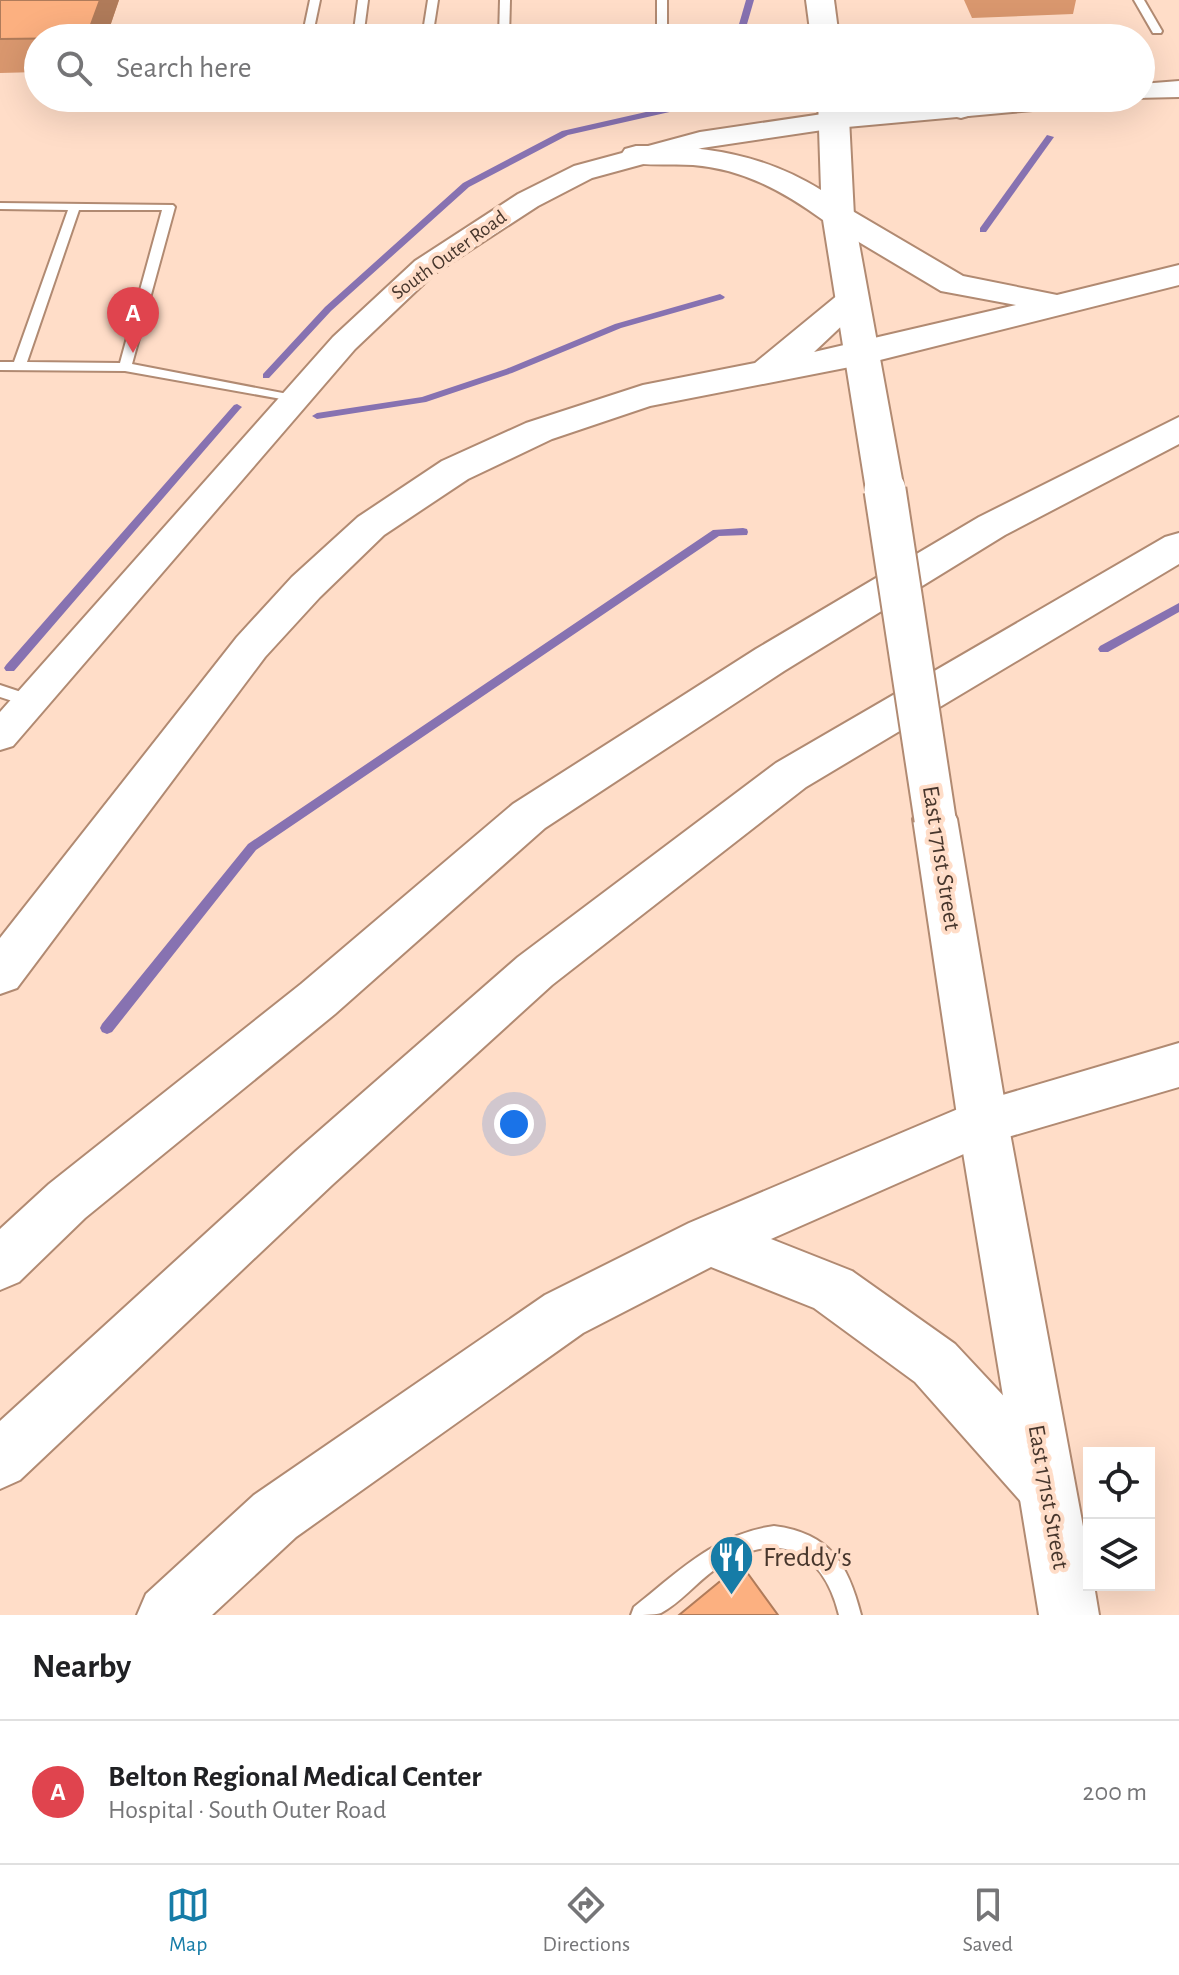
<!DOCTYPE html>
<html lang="en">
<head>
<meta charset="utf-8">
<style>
	:root { --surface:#fff; --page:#f2f2f2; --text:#202124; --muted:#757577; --line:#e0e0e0; --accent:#167ca7 }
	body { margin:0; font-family:"Alegreya Sans",sans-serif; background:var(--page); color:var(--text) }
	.controls { position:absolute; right:24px; bottom:24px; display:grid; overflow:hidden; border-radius:0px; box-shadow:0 8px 32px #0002 }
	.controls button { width:72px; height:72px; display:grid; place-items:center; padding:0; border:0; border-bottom:2px solid var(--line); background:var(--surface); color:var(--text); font:40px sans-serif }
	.you { position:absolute; left:514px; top:1124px; width:28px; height:28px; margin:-20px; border:6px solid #fff; border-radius:50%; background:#1a73e8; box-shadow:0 0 0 12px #1a73e833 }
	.badge { display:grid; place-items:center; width:52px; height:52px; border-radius:50%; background:var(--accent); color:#fff; font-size:26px; font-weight:700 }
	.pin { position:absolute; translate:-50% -66px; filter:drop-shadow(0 2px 4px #0008) }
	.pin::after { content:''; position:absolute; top:42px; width:28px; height:24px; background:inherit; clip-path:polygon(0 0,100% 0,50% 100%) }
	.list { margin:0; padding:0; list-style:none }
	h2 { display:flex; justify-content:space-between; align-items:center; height:104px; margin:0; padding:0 32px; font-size:34px }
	h2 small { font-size:26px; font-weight:400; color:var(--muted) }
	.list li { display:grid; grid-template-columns:52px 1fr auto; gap:24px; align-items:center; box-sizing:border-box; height:144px; padding:0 32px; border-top:2px solid var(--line) }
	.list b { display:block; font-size:30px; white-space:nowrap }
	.list p { margin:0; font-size:26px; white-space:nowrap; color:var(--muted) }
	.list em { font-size:26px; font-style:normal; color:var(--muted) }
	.icon { flex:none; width:44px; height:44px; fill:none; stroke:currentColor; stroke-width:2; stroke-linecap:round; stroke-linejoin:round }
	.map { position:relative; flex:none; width:1179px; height:1615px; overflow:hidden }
	.search { position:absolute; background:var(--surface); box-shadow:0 8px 32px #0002; left:24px; right:24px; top:24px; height:88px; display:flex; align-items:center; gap:20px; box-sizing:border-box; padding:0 28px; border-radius:44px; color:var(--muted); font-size:30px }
	.sheet { height:248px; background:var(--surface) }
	nav { display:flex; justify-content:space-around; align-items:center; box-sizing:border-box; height:112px; border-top:2px solid var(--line); background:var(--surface); font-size:22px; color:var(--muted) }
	nav a { display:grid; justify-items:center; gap:4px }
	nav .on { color:var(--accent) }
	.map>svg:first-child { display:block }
</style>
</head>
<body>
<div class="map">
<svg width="1179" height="1615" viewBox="0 0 1179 1615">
	<rect width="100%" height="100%" fill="#ffddc8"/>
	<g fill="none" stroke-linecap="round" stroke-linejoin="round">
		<!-- stream -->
		<g fill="#8772b1" fill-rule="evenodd">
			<polygon points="746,0 754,0 743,38 735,38"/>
			<polygon points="684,98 694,98 674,111 568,135 469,187 331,311 269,378 263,378 263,374 325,307 463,183 562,131 668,107"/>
			<polygon points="1047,135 1054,137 986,232 980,232 980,228"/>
			<polygon points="720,294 725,297 723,299 621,328 512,373 426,402 317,419 312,416 317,413 422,397 506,369 615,324"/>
			<polygon points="237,404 242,407 240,409 14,671 6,671 4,668 6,665 234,405"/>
			<polygon points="743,528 747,529 748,532 747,535 719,536 256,850 112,1032 107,1034 102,1032 100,1028 102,1024 248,844 713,530"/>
			<polygon points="1179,603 1179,612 1108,652 1100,652 1098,649 1100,646"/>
		</g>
		<defs>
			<g id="service">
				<polygon points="310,0 320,0 312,38 302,38"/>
				<polygon points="358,0 368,0 363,38 353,38"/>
				<polygon points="428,0 438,0 432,38 422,38"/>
				<polygon points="500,0 510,0 509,38 499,38"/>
				<rect x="657" y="0" width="10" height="38"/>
				<polygon points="1134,0 1144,0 1162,31 1161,33 1153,33"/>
				<path d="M0 203 173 205 175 207 132 364 293 395 298 396V402L125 371 0 370V362H14L68 210 0 209ZM79 210H162L120 363 27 362Z"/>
				<polygon points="0,685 36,697 39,701 31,707 0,697"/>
				<path d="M774 1526C830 1533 848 1564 861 1615H839C822 1545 772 1529 714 1570 696 1583 680 1603 661 1613 654 1615 640 1615 631 1615L634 1607C678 1572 715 1534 774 1526Z"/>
			</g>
			<g id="tertiary">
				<polygon points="1179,81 1179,97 1135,98 1141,98 1141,84"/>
				<polygon points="993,98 1090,98 1077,106 836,128 702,148 592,178 538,206 435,273 355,349 13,746 0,750 0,712 333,337 415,261 518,194 574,166 700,132 836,112"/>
			</g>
			<g id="secondary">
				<polygon points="806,0 834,0 839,38 811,38"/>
				<path d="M818 98H848L854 216 904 490 898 499 885 503 872 499 866 490 823 220C783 191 743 169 693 165 671 163 647 167 625 161L621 155 625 149 636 146C704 145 763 154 821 190Z"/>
				<polygon points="896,98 951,98 971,103 976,109 971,115 961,118 901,104"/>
				<polygon points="935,801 951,807 957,819 1008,1122 1089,1559 1089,1585 1094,1585 1099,1615 1039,1615 958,1122 913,819 919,807"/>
			</g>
			<g id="motorway">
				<polygon points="838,206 849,209 963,276 1057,295 1179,265 1179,285 860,365 650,406 552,439 468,479 384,535 320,597 265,657 17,988 0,994 0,938 237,637 292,577 358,517 442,461 526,423 643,385 755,363 839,294 851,291 863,294 868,301 814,352 1016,305 941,291 827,223 822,216 827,209"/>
				<polygon points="1179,417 1179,444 1005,535 784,671 545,828 335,1014 85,1218 19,1282 0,1290 0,1229 49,1184 301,984 513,804 756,649 979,517"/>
				<polygon points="1179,533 1179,564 806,787 552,985 332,1185 20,1480 0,1489 0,1421 296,1151 518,957 776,763 1165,537"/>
				<polygon points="1179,1043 1179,1087 991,1142 771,1239 852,1271 955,1344 1066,1463 1074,1484 1066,1505 1045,1513 1024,1505 915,1382 814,1308 711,1267 583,1333 296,1537 212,1615 137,1615 146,1594 254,1495 545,1295 689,1223 965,1106"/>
			</g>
		</defs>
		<!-- service casing -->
		<use href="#service" stroke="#b18a72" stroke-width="4"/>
		<!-- tertiary casing -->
		<use href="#tertiary" stroke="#b18a72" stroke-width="4"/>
		<!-- secondary casing -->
		<use href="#secondary" stroke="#b18a72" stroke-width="4"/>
		<!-- motorway casing -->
		<use href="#motorway" stroke="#b18a72" stroke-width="4"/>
		<!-- service -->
		<use href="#service" fill="#fff" fill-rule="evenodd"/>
		<!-- tertiary -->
		<use href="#tertiary" fill="#fff" fill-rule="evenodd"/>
		<!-- secondary -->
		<use href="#secondary" fill="#fff" fill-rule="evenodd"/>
		<!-- motorway -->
		<use href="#motorway" fill="#fff" fill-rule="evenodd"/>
		<defs>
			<polyline id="secondary-bridge" points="885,490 935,819"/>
		</defs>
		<!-- secondary-bridge casing -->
		<use href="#secondary-bridge" stroke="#b18a72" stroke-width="45" stroke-linecap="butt"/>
		<!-- secondary-bridge -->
		<use href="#secondary-bridge" stroke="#fff" stroke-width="41"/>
	</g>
	<!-- wall -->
	<g fill="#d9976e">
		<polygon points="0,0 119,0 106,38 38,38 38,72 0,73"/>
		<polygon points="964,0 1076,0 1073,14 972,18"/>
	</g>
	<!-- shaded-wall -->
	<polygon fill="#b07b5a" points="100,0 119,0 106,38 86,38"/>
	<!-- building -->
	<g fill="#fcb080" stroke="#b07b5a" stroke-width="2">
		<polygon points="0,0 100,0 86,38 0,39"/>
		<polygon points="741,1564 778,1615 679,1615"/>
	</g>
	<!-- icons -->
	<defs>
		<symbol id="restaurant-pin" viewBox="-11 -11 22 30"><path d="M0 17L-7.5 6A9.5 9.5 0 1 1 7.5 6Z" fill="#167ca7" stroke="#ffddc8"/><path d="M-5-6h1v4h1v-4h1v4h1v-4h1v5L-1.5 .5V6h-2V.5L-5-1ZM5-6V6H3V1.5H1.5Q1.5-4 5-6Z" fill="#fff"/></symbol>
	</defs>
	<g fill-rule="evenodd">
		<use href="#restaurant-pin" x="706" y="1532" width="51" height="69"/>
	</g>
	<g text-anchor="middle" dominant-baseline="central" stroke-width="8" stroke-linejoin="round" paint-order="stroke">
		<!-- far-street labels -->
		<g font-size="20" fill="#47362c" stroke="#ffddc8">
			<text transform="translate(449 255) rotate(-36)">South Outer Road</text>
		</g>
		<!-- street labels -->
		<g font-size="24" fill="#47362c" stroke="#ffddc8">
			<text transform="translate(941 858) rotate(81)">East 171st Street</text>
			<text transform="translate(1048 1497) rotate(80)">East 171st Street</text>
		</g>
		<!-- near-poi labels -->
		<g font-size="28" fill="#47362c" stroke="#ffddc8" text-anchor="start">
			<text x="763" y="1558">Freddy's</text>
		</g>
	</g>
</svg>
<div class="controls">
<button><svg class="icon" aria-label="locate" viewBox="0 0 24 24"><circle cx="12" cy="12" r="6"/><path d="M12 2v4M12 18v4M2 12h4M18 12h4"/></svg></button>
<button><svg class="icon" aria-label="layers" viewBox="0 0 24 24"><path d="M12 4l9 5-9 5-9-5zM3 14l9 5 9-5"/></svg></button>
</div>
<div class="you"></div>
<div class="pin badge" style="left:133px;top:353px;background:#e0444e">A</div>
<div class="search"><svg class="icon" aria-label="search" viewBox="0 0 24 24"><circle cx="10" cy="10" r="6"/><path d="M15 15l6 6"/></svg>Search here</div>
</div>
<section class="sheet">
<h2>Nearby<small></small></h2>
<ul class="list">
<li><span class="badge" style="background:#e0444e">A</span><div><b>Belton Regional Medical Center</b><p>Hospital · South Outer Road</p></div><em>200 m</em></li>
</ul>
</section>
<nav>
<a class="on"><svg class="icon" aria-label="map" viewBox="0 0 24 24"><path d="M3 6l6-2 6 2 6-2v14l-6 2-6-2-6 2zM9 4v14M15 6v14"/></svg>Map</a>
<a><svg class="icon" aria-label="directions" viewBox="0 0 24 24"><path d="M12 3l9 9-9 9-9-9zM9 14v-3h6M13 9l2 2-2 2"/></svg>Directions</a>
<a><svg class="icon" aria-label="saved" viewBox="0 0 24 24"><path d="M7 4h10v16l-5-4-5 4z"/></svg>Saved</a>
</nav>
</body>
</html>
